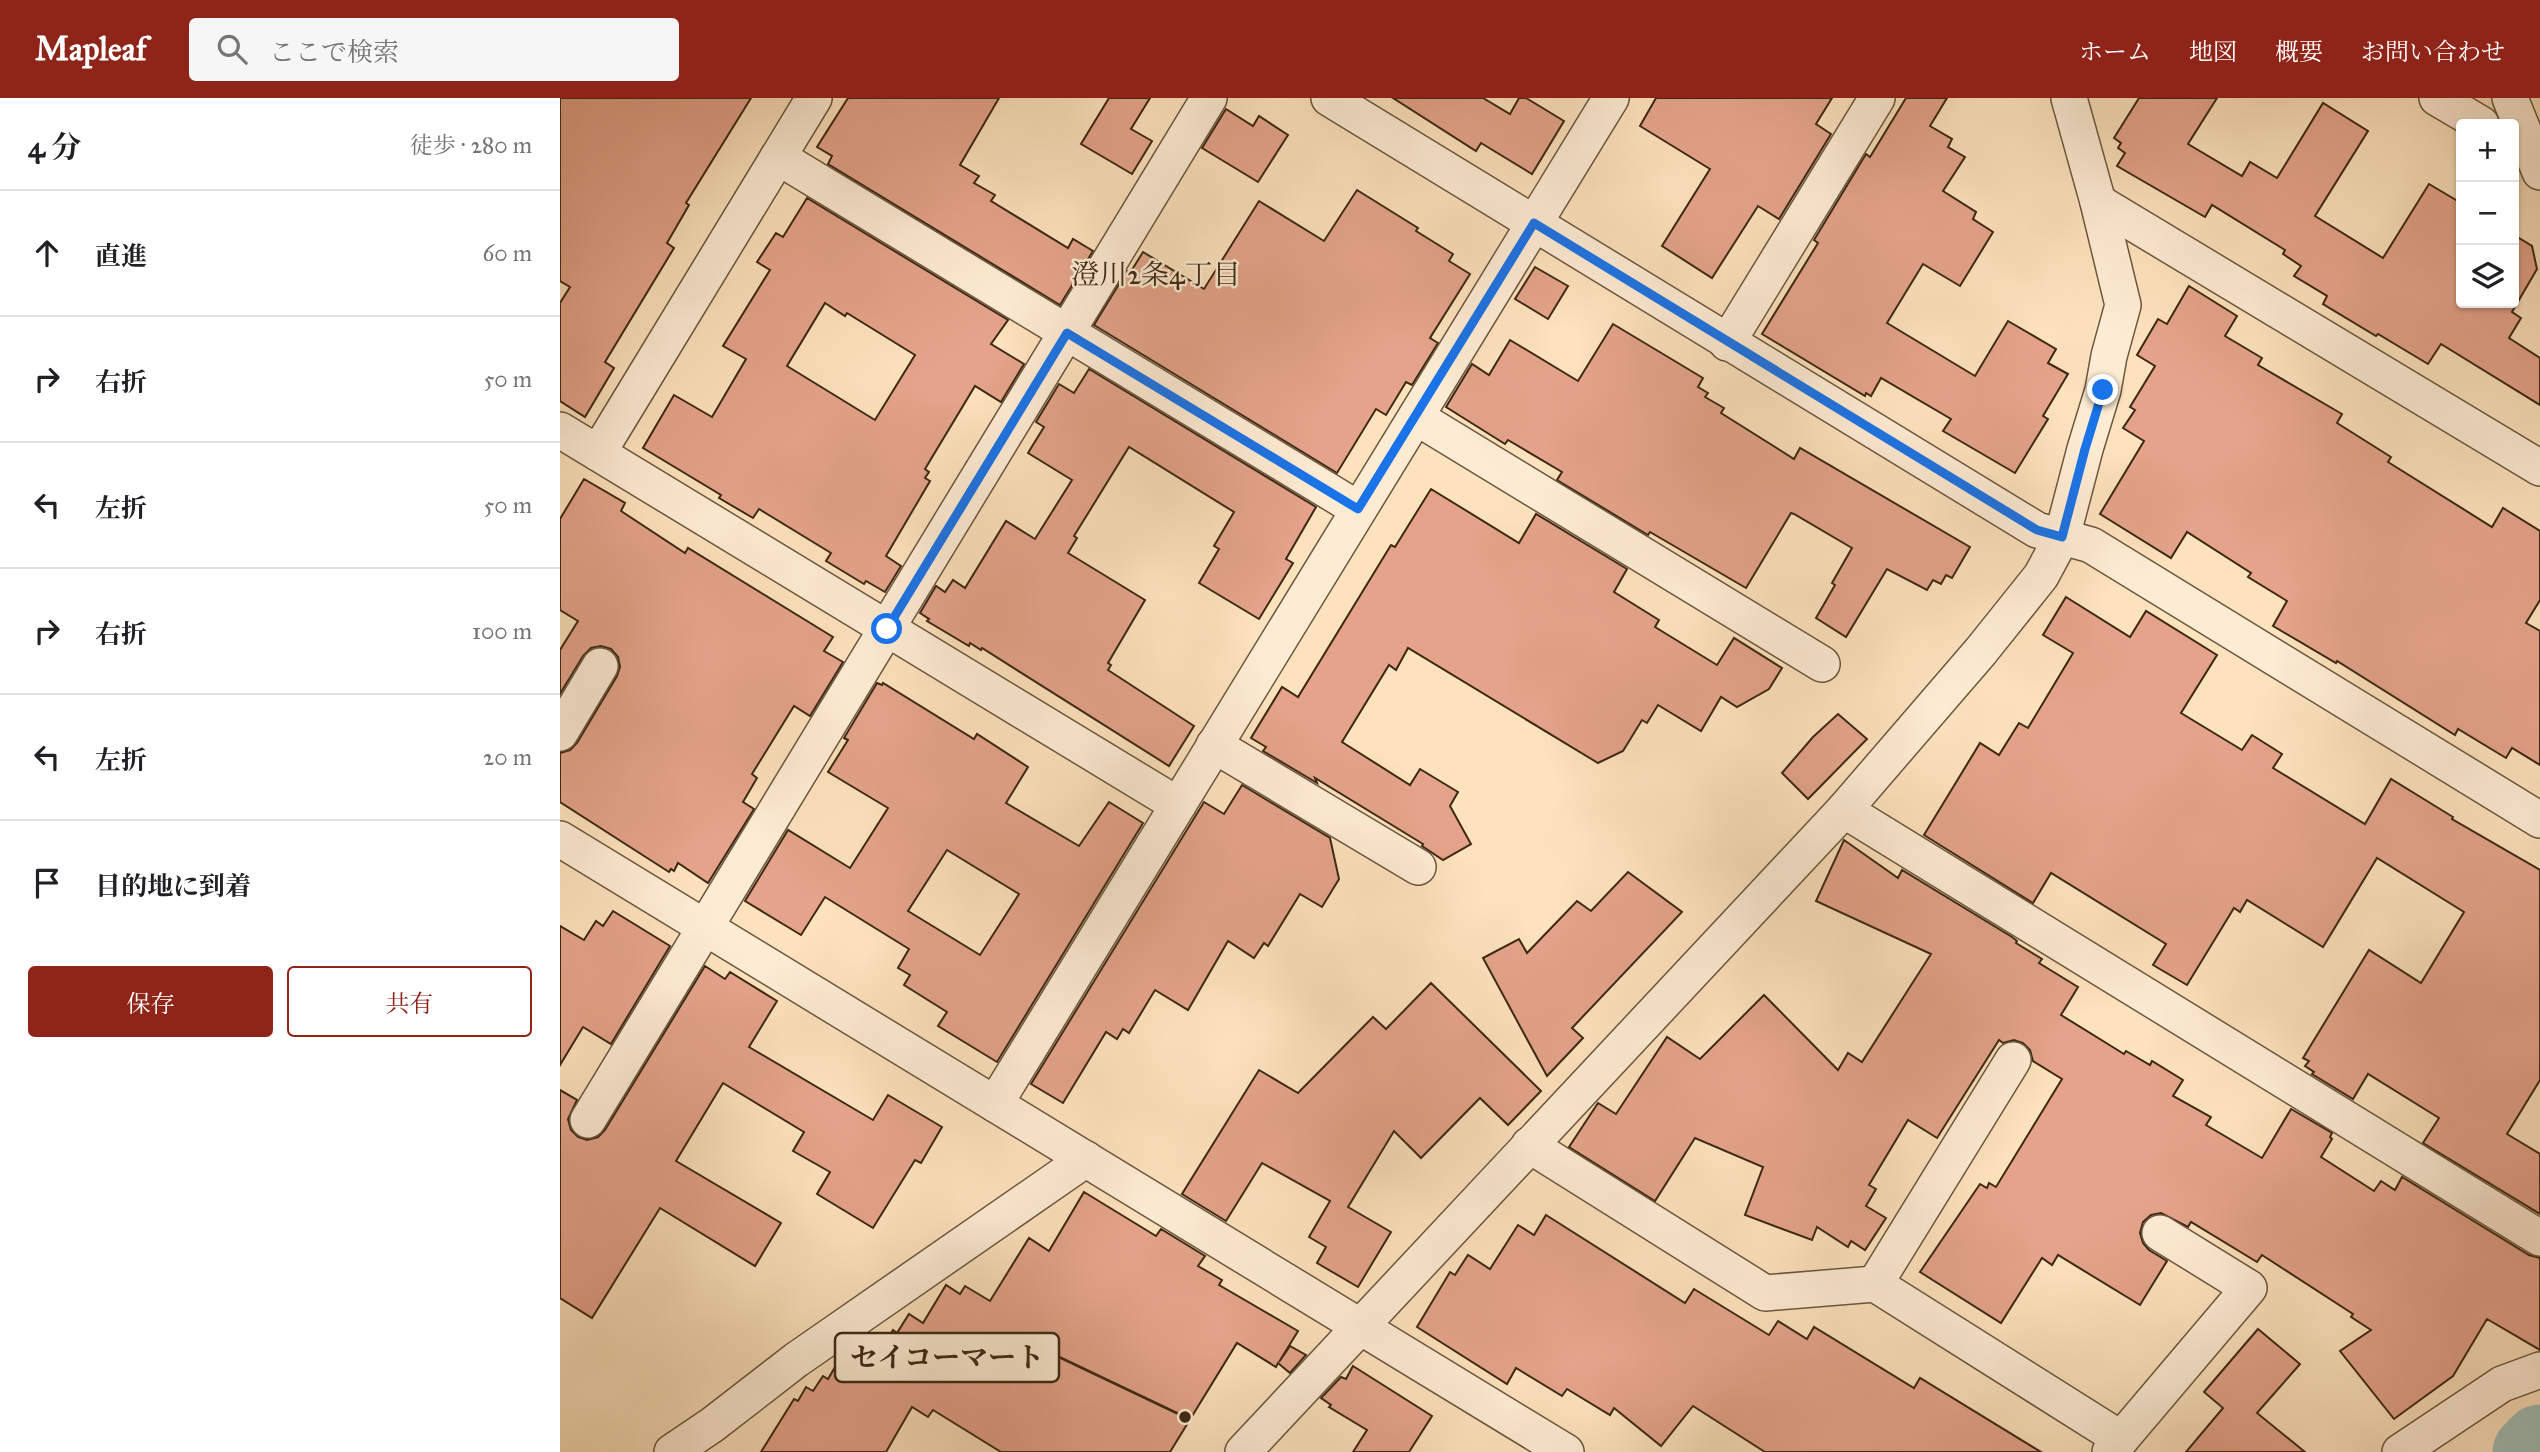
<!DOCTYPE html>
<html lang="ja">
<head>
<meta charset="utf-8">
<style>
	:root { --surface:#fff; --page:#f6f6f6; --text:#202124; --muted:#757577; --line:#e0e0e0; --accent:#8f2418 }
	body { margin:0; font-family:"IM FELL Great Primer","Noto Serif JP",serif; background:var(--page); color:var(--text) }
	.controls { position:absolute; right:21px; top:21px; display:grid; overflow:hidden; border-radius:7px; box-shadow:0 2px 5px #0004 }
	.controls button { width:63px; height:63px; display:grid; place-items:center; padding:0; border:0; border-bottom:2px solid var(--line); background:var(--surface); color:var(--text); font:35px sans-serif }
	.stop { position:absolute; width:21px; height:21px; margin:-16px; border:5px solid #1a73e8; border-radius:50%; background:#fff }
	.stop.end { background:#1a73e8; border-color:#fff; box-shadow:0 2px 7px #0008 }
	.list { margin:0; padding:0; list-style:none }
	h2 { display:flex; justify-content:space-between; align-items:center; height:91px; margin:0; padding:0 28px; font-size:30px }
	h2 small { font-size:23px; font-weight:400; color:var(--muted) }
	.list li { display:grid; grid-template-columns:46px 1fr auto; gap:21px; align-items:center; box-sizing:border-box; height:126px; padding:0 28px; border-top:2px solid var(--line) }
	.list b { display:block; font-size:26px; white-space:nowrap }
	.list em { font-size:23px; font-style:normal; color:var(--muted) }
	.actions { display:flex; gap:14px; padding:21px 28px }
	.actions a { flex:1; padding:16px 0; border:2px solid var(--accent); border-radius:7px; text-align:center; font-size:24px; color:var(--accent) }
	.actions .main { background:var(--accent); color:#fff }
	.icon { flex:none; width:38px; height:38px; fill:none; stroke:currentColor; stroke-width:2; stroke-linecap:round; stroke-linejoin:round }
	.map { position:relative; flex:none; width:1980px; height:1354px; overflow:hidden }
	header { display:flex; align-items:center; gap:42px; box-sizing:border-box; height:98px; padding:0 35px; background:var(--accent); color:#fff }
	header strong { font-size:33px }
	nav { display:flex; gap:38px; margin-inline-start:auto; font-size:24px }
	.search { width:490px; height:63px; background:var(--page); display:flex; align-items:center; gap:18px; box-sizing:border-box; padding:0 24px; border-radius:7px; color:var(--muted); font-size:26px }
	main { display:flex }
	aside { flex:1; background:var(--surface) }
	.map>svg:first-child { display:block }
</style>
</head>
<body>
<header>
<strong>Mapleaf</strong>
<div class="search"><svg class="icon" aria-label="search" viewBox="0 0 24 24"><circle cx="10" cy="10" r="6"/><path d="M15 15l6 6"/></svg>ここで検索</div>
<nav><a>ホーム</a><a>地図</a><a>概要</a><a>お問い合わせ</a></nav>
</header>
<main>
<aside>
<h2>4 分<small>徒歩 · 280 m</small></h2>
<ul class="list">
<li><svg class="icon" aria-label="ahead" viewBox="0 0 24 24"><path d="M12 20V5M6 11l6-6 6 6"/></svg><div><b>直進</b></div><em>60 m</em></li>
<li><svg class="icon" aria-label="right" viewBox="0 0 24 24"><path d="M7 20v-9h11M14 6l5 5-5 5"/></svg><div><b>右折</b></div><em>50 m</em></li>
<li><svg class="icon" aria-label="left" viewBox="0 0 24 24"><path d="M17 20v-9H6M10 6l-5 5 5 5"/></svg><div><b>左折</b></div><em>50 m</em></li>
<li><svg class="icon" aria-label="right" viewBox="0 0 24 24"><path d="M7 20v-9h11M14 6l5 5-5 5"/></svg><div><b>右折</b></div><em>100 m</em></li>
<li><svg class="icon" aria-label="left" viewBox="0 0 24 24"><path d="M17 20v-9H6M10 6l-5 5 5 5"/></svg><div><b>左折</b></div><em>20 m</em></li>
<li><svg class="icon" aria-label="arrive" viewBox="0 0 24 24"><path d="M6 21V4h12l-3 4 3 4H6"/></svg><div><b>目的地に到着</b></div></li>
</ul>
<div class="actions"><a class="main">保存</a><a>共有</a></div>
</aside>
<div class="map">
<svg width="1980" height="1354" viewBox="0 0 1980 1354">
	<rect width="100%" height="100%" fill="#fce2bd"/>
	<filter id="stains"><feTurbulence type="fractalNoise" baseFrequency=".00286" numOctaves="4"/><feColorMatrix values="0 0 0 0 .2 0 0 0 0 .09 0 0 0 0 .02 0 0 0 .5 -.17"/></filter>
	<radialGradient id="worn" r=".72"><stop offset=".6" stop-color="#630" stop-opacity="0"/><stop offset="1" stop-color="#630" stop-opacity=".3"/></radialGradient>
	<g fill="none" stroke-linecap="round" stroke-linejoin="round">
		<!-- river -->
		<polyline stroke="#a0bdb6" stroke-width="75" points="1970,1354 1980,1344"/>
	</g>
	<!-- building -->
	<g fill="#e4a38a" stroke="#3c2813" stroke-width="2" fill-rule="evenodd">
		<polygon points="0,0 191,0 126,105 129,107 107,145 114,150 45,264 54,270 25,319 0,303 0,205 10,189 0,183"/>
		<polygon points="288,0 439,0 400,67 419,78 414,85 435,97 431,103 508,150 513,141 533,153 500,207 268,66 272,58 257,49"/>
		<polygon points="549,0 590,0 571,31 592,43 572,76 521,46"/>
		<polygon points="833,0 923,0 950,16 959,0 966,0 1004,23 972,76 921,45 916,53"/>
		<polygon points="1096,0 1272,0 1256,26 1271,36 1219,121 1198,108 1152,180 1102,148 1150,71 1080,28"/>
		<polygon points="1346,0 1387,0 1370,28 1392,41 1388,49 1405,59 1383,93 1416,114 1413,121 1433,134 1400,188 1363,166 1327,225 1415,278 1448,223 1496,251 1488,265 1508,276 1483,318 1488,321 1455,375 1383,333 1391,321 1321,280 1311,298 1306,295 1305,298 1202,236 1258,145 1254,142 1306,56 1310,59"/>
		<polygon points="1579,0 1657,0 1628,46 1682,78 1690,64 1717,80 1763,5 1808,33 1755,118 1823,160 1869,86 1901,105 1901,205 1954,205 1954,137 1972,148 1977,171 1952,214 1961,220 1949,240 1980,260 1980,307 1881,246 1868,266 1818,236 1816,238 1763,206 1767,198 1734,178 1741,168 1723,156 1725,152 1652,107 1645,119 1557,68 1565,55 1558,50 1561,45 1554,40"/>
		<polygon points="666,11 693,28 699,18 728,37 698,84 642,50"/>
		<polygon points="797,92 858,130 856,133 893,156 889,163 910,176 870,240 878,245 852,287 846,284 826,317 816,311 777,375 534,227 567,173 570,175 583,154 644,191 699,103 764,143"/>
		<path d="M247 100 448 222 431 246 464 266 441 304 415 288 365 371 369 374 365 380 370 383 326 458 341 468 325 494 306 483 304 486 266 463 271 455 199 411 193 420 159 400 161 397 83 350 114 297 152 319 186 261 163 248 210 172 197 164 216 135 223 139ZM265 205 285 218 287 215 355 257 315 322 227 268Z"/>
		<polygon points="975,169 1008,188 988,221 955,201"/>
		<polygon points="1629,188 1677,218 1665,238 1702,260 1698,267 1782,316 1777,325 1831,359 1828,364 1932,429 1943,410 1980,433 1980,502 1966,525 1980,533 1980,667 1952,650 1946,660 1898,631 1895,637 1777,563 1776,565 1713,528 1727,503 1688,479 1691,475 1627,434 1611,460 1540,416 1584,343 1563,330 1575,312 1570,309 1595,268 1577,257 1598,221 1607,226"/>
		<polygon points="1053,226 1143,280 1138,289 1148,295 1145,299 1164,310 1161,315 1234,361 1240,350 1410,449 1392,480 1386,477 1381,486 1373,482 1367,492 1327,471 1286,539 1256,520 1275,487 1272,485 1292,450 1234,416 1231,415 1186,490 1090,434 1088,437 997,382 1002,374 948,342 945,346 886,309 912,266 929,277 950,242 1018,283"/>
		<polygon points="529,271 756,409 726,461 733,465 699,521 639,485 659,451 654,448 674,414 569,349 514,438 517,440 508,455 585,502 548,565 551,567 548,572 634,628 609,668 422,550 421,552 410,545 409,548 367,523 369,521 360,515 376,488 385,494 393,482 405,490 446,423 475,441 512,382 468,355 484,329 476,324 499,286 514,295"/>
		<polygon points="24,381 65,405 61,413 125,455 128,450 273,539 264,553 283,564 250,618 234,608 192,676 197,680 183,704 194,711 148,785 118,765 114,773 111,771 109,774 0,704 0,655 10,652 17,645 57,578 60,569 58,559 51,551 41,548 31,550 23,558 0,596 0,552 18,523 0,512 0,421"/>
		<polygon points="871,391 959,445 976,416 1067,471 1054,494 1099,522 1095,529 1157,567 1174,540 1222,570 1209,591 1177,609 1161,599 1141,633 1098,607 1087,625 1082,622 1063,653 1038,665 848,550 836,572 829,567 782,644 850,687 860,671 898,694 890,708 911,746 883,762 862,748 863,746 755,680 757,685 703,653 706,649 691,640 722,589 738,599 831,447 835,449"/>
		<polygon points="1506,499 1570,539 1586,513 1657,557 1621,615 1682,652 1692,637 1722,656 1713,670 1805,726 1831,681 1893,719 1892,721 1980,772 1980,982 1947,1036 1980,1056 1980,1116 1863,1045 1879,1020 1808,976 1793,1001 1752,976 1754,974 1745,968 1749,963 1743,960 1809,852 1861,885 1904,814 1817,760 1763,849 1687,802 1680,814 1674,810 1627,887 1593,867 1606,846 1491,775 1473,805 1364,737 1420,645 1439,657 1459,625 1468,630 1513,555 1483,537"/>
		<path d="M317 585 322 587 323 585 414 641 417 636 468 669 446 705 519 748 549 704 583 725 437 964 378 928 387 914 344 887 350 877 338 870 349 851 265 799 241 837 185 803 228 732 290 770 328 710 268 674 288 642 284 640ZM387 752 459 796 420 857 348 813Z"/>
		<polygon points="1278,616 1307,641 1248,701 1222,675 1253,639"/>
		<polygon points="682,687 770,740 779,781 762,809 740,796 708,848 704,845 694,860 668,843 628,912 595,892 569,935 563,931 557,941 546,934 503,1005 471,986 644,704 664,716"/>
		<polygon points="1284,742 1338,780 1342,772 1452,839 1457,843 1456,845 1482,861 1479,865 1518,889 1501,917 1564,956 1566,953 1590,967 1592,963 1623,982 1613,998 1651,1019 1646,1027 1702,1060 1731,1011 1772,1035 1770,1039 1772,1041 1761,1059 1814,1093 1821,1083 1835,1092 1842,1079 1969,1157 1980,1160 1980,1252 1927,1221 1893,1278 1834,1321 1780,1253 1811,1232 1791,1219 1793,1216 1702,1157 1697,1164 1631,1124 1628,1129 1601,1115 1591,1117 1583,1124 1580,1135 1583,1145 1589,1152 1607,1163 1580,1207 1498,1157 1492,1167 1482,1160 1441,1225 1360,1174 1420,1086 1427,1090 1429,1085 1436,1089 1502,981 1473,963 1470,952 1463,945 1454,942 1443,945 1439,942 1377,1040 1348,1022 1309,1087 1316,1091 1306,1108 1326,1120 1305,1152 1291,1143 1288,1149 1257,1129 1252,1142 1185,1117 1203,1069 1135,1040 1095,1103 1009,1049 1038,1005 1056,1016 1107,939 1140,961 1204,897 1278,972 1288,955 1302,964 1371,856 1256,803"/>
		<polygon points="1068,774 1122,814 1012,930 1023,940 987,978 923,860 959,841 967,855 1017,803 1031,813"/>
		<polygon points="53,813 110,848 51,946 23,929 0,967 0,828 24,842 36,823 43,828"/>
		<polygon points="145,868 165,881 170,874 217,903 189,949 313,1022 328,997 382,1029 361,1065 355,1062 313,1130 257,1096 270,1074 233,1053 244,1034 163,985 116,1063 221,1125 195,1168 100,1110 32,1220 0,1200 0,992 17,1002 8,1021 11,1032 18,1039 27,1042 38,1039 45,1032"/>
		<polygon points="871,885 981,993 948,1027 920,1000 861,1060 834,1033 788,1109 831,1134 798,1189 757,1165 766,1149 749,1139 770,1103 702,1065 666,1123 622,1096 699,972 738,995 813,919 826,931"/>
		<polygon points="524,1094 596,1138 601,1131 645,1158 638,1168 662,1182 659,1187 738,1233 719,1264 730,1248 746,1257 730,1275 718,1265 716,1269 677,1245 610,1354 441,1354 373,1312 368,1319 352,1309 326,1354 201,1354 234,1301 238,1303 246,1289 253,1293 263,1278 268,1281 278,1264 293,1273 301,1258 306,1261 315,1244 323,1249 333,1232 337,1235 349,1216 363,1225 386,1187 400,1196 405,1188 430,1203 469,1140 489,1153"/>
		<polygon points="986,1117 1125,1205 1134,1191 1209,1237 1218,1223 1247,1241 1254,1229 1354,1290 1360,1280 1481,1354 1205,1354 1133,1308 1101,1348 1054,1310 1050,1317 1007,1291 1002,1298 956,1270 947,1286 857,1229 890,1174 895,1177 908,1157 930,1171 958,1127 974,1137"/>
		<polygon points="1698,1231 1740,1266 1697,1315 1745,1354 1626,1354 1663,1310 1644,1294"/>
		<polygon points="793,1268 872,1318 849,1354 793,1354 807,1332 769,1309 771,1307 761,1300 781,1279 786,1281"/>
	</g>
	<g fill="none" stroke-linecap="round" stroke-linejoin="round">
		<defs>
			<g id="street">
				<polyline points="769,0 1477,432 1531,447 1980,722"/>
				<polyline points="1877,0 1921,26"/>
				<polyline points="1950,0 1980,74"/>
				<polyline points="218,59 798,411"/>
				<polyline points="1538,104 1980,370"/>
				<polyline points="1167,245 1317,0"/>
				<polyline points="856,319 1262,566"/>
				<polyline points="0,332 618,707"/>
				<polyline points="38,355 254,0"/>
				<polyline points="0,635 40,568"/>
				<polyline points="654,647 858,769"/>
				<polyline points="1284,712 1980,1140"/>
				<polyline points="0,741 1006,1354"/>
				<polyline points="435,1006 1051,0"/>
				<polyline points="28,1022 649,0"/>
				<polyline points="969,1047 1205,1195 1315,1186 1561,1341"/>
				<polyline points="1315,1186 1453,962"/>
				<polyline points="112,1354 152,1327 236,1262 526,1061"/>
				<polyline points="683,1354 1284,712 1421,553 1481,478 1502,439 1525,351 1543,292 1549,258 1563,207 1538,104 1509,0"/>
				<polyline points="1550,1354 1689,1190 1600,1135"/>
				<polyline points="1840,1354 1942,1286 1980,1272"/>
			</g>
		</defs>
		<!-- street casing -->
		<use href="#street" stroke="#6c563e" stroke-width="38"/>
		<!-- street -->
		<use href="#street" stroke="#fdecd4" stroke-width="35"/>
	</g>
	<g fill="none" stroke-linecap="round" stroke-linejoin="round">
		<!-- route -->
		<polyline stroke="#1a73e8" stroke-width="9" points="327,531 507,235 798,411 974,125 1477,432 1502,439 1525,351 1543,292"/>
	</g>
	<g text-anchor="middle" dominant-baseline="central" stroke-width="5" stroke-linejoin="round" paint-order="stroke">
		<!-- neighbourhood labels -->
		<g font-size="28" fill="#3c2813" stroke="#fdecd4">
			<text x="596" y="176">澄川2条4丁目</text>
		</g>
	</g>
	<!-- callouts -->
	<path fill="none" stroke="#3c2813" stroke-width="2.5" d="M625 1319L499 1259"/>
	<circle fill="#3c2813" stroke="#fdecd4" stroke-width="2.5" cx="625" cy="1319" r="7"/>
	<rect fill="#fdecd4" stroke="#3c2813" stroke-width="2.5" x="275" y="1235" width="224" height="49" rx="7"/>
	<g font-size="28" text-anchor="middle" font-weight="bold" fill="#3c2813">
		<text x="387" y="1269">セイコーマート</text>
	</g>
	<rect width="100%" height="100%" filter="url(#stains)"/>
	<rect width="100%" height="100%" fill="url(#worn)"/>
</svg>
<div class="controls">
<button>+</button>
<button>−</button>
<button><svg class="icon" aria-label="layers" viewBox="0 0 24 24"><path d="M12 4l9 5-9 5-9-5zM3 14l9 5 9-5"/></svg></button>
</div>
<div class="stop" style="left:327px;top:531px"></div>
<div class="stop end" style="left:1543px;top:292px"></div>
</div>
</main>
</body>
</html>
